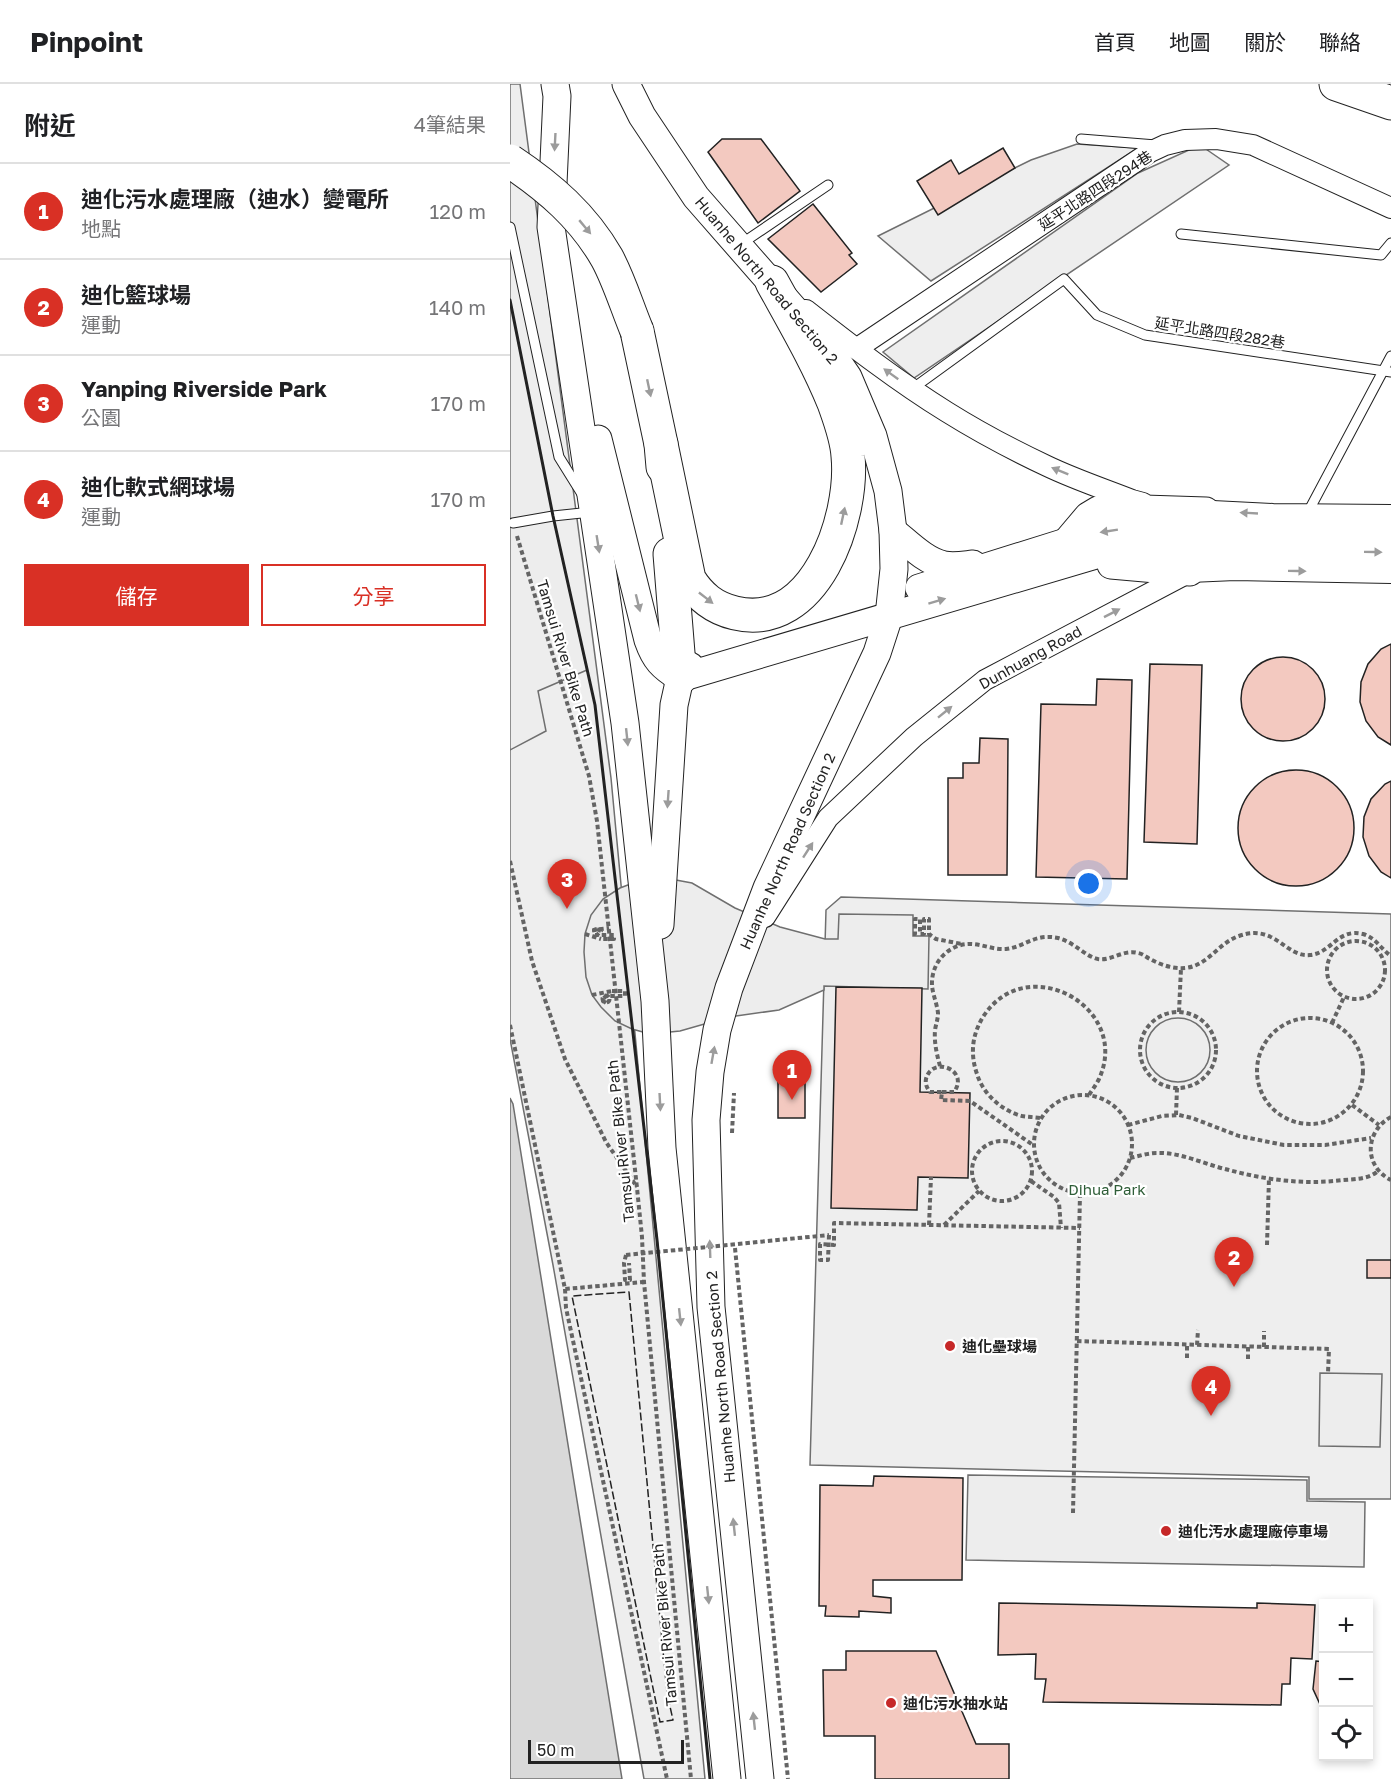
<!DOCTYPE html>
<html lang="zh-TW">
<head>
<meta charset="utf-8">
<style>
	:root { --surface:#fff; --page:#f6f6f6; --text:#202124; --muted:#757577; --line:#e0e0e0; --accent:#d93025 }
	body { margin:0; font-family:"Golos Text","Noto Sans TC",sans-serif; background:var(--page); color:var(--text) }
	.controls { position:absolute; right:18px; bottom:18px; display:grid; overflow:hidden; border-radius:0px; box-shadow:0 3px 9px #0003 }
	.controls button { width:54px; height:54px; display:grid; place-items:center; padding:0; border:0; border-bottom:2px solid var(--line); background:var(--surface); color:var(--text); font:30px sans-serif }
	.scale { position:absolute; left:18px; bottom:15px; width:156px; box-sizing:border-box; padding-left:6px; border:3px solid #222; border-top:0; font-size:16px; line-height:21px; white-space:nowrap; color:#222; -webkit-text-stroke:4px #fff; paint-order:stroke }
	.you { position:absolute; left:579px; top:800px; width:21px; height:21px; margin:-15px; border:4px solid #fff; border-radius:50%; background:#1a73e8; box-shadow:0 0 0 9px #1a73e833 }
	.badge { display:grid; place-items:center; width:39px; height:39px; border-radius:50%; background:var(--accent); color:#fff; font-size:20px; font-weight:700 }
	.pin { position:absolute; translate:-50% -50px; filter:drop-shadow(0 2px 3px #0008) }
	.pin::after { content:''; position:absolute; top:32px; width:21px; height:18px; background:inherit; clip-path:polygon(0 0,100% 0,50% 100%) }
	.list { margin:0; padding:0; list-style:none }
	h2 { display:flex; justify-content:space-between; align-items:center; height:78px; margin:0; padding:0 24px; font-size:26px }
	h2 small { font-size:20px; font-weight:400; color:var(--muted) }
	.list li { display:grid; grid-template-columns:39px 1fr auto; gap:18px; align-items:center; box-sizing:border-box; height:96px; padding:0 24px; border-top:2px solid var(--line) }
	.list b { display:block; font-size:22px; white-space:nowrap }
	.list p { margin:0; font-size:20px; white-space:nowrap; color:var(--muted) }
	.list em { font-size:20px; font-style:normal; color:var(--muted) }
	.actions { display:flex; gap:12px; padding:18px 24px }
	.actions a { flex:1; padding:14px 0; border:2px solid var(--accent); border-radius:0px; text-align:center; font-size:21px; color:var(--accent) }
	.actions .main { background:var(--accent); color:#fff }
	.icon { flex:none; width:33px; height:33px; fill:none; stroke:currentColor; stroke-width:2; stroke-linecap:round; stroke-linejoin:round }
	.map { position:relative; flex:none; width:881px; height:1695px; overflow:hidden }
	header { display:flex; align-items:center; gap:36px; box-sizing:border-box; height:84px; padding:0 30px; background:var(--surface); border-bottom:2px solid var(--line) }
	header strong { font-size:28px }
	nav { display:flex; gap:33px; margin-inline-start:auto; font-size:21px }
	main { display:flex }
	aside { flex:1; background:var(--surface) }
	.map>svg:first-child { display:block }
</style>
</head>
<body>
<header>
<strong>Pinpoint</strong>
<nav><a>首頁</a><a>地圖</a><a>關於</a><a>聯絡</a></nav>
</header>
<main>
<aside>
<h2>附近<small>4筆結果</small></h2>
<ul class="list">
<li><span class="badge">1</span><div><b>迪化污水處理廠（迪水）變電所</b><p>地點</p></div><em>120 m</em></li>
<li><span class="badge">2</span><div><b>迪化籃球場</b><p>運動</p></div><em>140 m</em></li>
<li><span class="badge">3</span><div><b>Yanping Riverside Park</b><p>公園</p></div><em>170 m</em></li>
<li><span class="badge">4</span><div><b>迪化軟式網球場</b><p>運動</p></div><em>170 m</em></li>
</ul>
<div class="actions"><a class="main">儲存</a><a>分享</a></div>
</aside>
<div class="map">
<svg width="881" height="1695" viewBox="0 0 881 1695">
	<rect width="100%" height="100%" fill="#fff"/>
	<!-- green -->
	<g fill="#eee" stroke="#6f6f6f" stroke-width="1.5">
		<polygon points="0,0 10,0 101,694 195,1695 134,1695 43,1181 0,955"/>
		<polygon points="567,60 628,64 421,197 368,152 521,76"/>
		<polygon points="690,61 719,81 404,294 373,268 628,89"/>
		<polygon points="331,813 881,830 881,1415 799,1415 799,1393 300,1381 316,826"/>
	</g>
	<!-- parking -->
	<g fill="#ededed" stroke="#6f6f6f" stroke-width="1.5">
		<polygon points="0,216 43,432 77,586 28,607 36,647 0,666"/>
		<polygon points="155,794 182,799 225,824 270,843 315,855 328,855 329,830 403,831 403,852 419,852 418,905 314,902 314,906 269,926 219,933 170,947 140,950 122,945 105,937 91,923 82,911 76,893 74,868 75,850 81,831 93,815 110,804 131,796"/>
		<circle cx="668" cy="966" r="32"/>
		<polygon points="810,1289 872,1290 870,1363 809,1362"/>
		<polygon points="458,1391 797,1396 797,1417 855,1418 854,1483 456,1476"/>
	</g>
	<!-- water -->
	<polygon fill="#d9d9d9" stroke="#6f6f6f" stroke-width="1.5" points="0,1014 3,1020 112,1695 0,1695"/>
	<!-- building -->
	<g fill="#f3c9c0" stroke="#222" stroke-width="1.5">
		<polygon points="212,55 251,55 290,107 248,139 198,68"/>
		<polygon points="493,64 505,84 428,131 407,97 441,76 449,90"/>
		<polygon points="303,120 342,169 339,171 347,180 311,208 258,155"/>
		<polygon points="881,560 881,661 868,653 856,637 850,618 851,598 858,580 871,565"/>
		<circle cx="773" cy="615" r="42"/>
		<polygon points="640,580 692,581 687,760 634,758"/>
		<polygon points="587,595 622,596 617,795 526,793 531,620 586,621"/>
		<polygon points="470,654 498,655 497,791 438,791 438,694 453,694 453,679 469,679"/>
		<circle cx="786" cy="744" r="58"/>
		<polygon points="881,697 881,794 871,788 859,772 853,753 854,733 861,715 875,700"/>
		<polygon points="326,903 412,904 410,1008 460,1009 458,1094 408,1093 407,1126 321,1124"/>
		<rect x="268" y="998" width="27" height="36"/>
		<rect x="857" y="1176" width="24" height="18"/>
		<polygon points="364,1392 453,1394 452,1496 363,1496 363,1512 381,1514 381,1529 349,1527 349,1533 315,1532 316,1522 309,1522 310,1401 363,1402"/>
		<polygon points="489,1519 747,1524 747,1519 805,1521 802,1575 781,1574 780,1600 772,1600 771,1621 533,1618 536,1595 525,1595 526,1570 488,1571"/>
		<polygon points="336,1567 426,1567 466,1660 499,1660 499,1695 365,1695 365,1652 314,1652 313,1586 336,1586"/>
		<polygon points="806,1577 814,1578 814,1629 803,1605"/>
	</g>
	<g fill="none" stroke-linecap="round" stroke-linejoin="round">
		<defs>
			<g id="lane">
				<polyline points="571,55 646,61"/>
				<polyline points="0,143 49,373 72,410"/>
				<polyline points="671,150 871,171 881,159"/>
				<polyline points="231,160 318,101"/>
				<polyline points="402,305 554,195 587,231 635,251 881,288"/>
				<polyline points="797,430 881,272"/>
				<polyline points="3,439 43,432 81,428"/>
			</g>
			<g id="street">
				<path d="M296 226C342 262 387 297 437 328 469 348 503 366 537 382 564 395 594 405 622 416L633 419"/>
				<polyline points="346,265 640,68 655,61 675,56 706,55 743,61 881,124"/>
				<polyline points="683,426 763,430 881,431"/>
				<polyline points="255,833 318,734 404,653 475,596 680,488 725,486 881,489"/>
			</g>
			<g id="secondary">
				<polyline points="45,0 47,12 41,143 115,639 145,917 152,1064 217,1695"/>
				<polyline points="116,0 132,32 186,113 319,265 338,293 363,352 378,407 383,447 384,485 379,532 367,569 257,804 219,904 207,946 200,988 196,1036 201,1223 250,1695"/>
				<path d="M88 355 138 556C145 576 152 583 170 594L589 470 618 466 657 465 881 468"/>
				<path d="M383 447C398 459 415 477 434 481 444 483 454 481 463 480"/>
				<polyline points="556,458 578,432 588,426 603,424 696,427"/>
				<polyline points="601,481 680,488"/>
				<polyline points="409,504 556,458 585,450 614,445 881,448"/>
				<polyline points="150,841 164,621 170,594 180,582"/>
			</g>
			<g id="highway">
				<polyline points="826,0 881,19"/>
				<polyline points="127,247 151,360 153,383"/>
				<path d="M151 360 179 495C190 513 204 524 225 529 305 548 344 434 338 372 337 354 330 336 324 319 307 277 284 238 262 198"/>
				<polyline points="160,470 170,594"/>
			</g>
		</defs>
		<!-- lane casing -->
		<use href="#lane" stroke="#222" stroke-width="11"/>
		<!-- street casing -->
		<use href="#street" stroke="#222" stroke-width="22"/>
		<!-- secondary casing -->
		<use href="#secondary" stroke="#222" stroke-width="29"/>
		<!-- highway casing -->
		<use href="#highway" stroke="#222" stroke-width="35"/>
		<!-- path -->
		<g stroke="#646464" stroke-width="4" stroke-dasharray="4.5 3" stroke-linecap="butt">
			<polyline points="7,452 79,692 87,737 127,1104 132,1153 134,1198 181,1695"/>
			<polyline points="0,777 22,877 55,975 96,1058 127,1103"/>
			<polyline points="87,845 91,847 87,851 85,851 84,846 99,844"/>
			<polyline points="75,850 91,855"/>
			<polyline points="403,850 405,850 405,835 410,835 410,850 414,850 414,835 419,835 419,850 426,855 452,860"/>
			<circle cx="846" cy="886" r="29"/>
			<polyline points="82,911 102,907"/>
			<circle cx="96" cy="915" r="3.5"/>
			<polyline points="669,928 671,884"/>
			<circle cx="668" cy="966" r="38"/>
			<circle cx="800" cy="987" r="53"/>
			<polyline points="822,939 834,913"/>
			<polyline points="0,941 55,1205 134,1198"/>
			<path d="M430 982C427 971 424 959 425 946 426 940 428 935 428 929 427 920 423 911 422 902 421 882 433 866 451 861 467 857 480 866 496 865 515 863 524 849 548 854 564 858 576 873 588 875 602 877 614 865 628 869 633 870 636 873 640 875 651 881 663 885 675 884 698 882 708 859 729 852 765 839 776 874 800 871 822 869 827 844 853 850 866 854 871 865 881 872"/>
			<path d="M432 1008H444C460 986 422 971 416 995 415 1000 417 1004 420 1008H432L431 1016 460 1017 523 1061"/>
			<circle cx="573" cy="1060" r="49"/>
			<polyline points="842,1021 869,1041"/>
			<polyline points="666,1031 667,1004"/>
			<path d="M881 1033C855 1047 853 1082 881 1096"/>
			<path d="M530 1034C524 1033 518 1033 512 1032 492 1027 473 1010 467 990 460 970 462 951 473 933 516 865 622 923 589 995 586 1001 582 1006 579 1011"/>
			<polyline points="618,1041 652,1032 669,1031 682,1034 729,1052 774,1061 815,1061 861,1054"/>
			<polyline points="222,1049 224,1009"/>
			<circle cx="492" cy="1087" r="30"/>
			<path d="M620 1074C629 1072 638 1069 647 1069 671 1068 696 1081 719 1086 756 1096 795 1101 833 1096 846 1095 859 1095 868 1087"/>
			<polyline points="521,1097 544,1113 549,1119 551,1144"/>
			<polyline points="419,1141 421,1093"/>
			<polyline points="434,1141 469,1107"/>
			<polyline points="319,1151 318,1176 310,1176 310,1160 324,1161 324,1139 570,1144"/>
			<polyline points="757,1161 759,1094"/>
			<polyline points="225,1164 278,1695"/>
			<polyline points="116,1171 114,1179 115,1196 120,1196 119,1179"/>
			<polyline points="55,1205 56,1224 157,1695"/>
			<polyline points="567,1257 819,1265 818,1289"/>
			<polyline points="687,1261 688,1246"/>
			<polyline points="754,1263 754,1247"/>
			<polyline points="677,1274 677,1261"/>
			<polyline points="738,1275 738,1263"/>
			<polyline points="563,1429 570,1110"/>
		</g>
		<!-- lane -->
		<use href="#lane" stroke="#fff" stroke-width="9"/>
		<!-- street -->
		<use href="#street" stroke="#fff" stroke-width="20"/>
		<!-- secondary -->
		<use href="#secondary" stroke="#fff" stroke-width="27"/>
		<!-- highway -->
		<use href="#highway" stroke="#fff" stroke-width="33"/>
		<defs>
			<path id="highway-bridge" d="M0 77C39 103 73 132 97 174 109 196 117 223 127 247"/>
		</defs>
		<!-- highway-bridge casing -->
		<use href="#highway-bridge" stroke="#222" stroke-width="35" stroke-linecap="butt"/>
		<!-- path-bridge -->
		<g stroke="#646464" stroke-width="4" stroke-dasharray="4.5 3" stroke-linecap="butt">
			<polyline points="87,845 84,846 85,851 104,851 104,855 91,855"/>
			<polyline points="96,919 92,916 96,912 115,912 115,907 102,907"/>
			<polyline points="116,1171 319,1151"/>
		</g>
		<!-- highway-bridge -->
		<use href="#highway-bridge" stroke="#fff" stroke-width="33"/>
		<!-- fence -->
		<polygon stroke="#222" stroke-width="1.5" stroke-dasharray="8 3" stroke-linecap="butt" points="119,1208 157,1609 163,1636 150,1638 62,1212"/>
		<!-- wall -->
		<polyline stroke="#222" stroke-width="3" points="0,216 43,432 85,621 147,1156 200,1695"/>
	</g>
	<!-- one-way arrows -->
	<defs><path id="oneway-solid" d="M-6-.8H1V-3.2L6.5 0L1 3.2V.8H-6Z" transform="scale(1.5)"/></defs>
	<g fill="#9c9c9c">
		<use href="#oneway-solid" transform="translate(45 58) rotate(93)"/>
		<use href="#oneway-solid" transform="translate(75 143) rotate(50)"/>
		<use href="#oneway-solid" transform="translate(381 290) rotate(-144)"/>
		<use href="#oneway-solid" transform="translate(139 304) rotate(78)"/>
		<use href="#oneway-solid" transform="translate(550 387) rotate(-158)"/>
		<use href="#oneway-solid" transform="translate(739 429) rotate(-177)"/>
		<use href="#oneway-solid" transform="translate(333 432) rotate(-78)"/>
		<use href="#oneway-solid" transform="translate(599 447) rotate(171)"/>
		<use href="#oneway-solid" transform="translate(88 460) rotate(81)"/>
		<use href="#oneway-solid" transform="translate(863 468) rotate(1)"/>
		<use href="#oneway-solid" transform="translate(787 487) rotate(1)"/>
		<use href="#oneway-solid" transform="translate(196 514) rotate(38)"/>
		<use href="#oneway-solid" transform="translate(427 517) rotate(-17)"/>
		<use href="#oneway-solid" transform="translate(128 519) rotate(76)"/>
		<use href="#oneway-solid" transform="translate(602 529) rotate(-27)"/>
		<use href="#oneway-solid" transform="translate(435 628) rotate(-39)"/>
		<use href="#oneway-solid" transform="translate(117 653) rotate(84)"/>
		<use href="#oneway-solid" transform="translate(158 715) rotate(94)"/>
		<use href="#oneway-solid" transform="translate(298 766) rotate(-57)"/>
		<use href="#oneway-solid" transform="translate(203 971) rotate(-80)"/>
		<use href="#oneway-solid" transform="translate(150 1018) rotate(87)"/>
		<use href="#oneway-solid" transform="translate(200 1165) rotate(-92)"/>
		<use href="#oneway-solid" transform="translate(170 1233) rotate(84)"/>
		<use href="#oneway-solid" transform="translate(224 1443) rotate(-96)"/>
		<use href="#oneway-solid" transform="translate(198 1511) rotate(84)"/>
		<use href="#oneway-solid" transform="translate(244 1637) rotate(-96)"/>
	</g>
	<!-- markers -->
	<g fill="#c62828" stroke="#fff" stroke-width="2">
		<circle cx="440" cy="1262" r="6"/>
		<circle cx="656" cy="1447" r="6"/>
		<circle cx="381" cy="1619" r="6"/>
	</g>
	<g text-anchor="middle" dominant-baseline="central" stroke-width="4.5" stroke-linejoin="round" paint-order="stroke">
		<!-- street labels -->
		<g font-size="15" fill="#222" stroke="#fff">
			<text transform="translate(585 106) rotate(-33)">延平北路四段294巷</text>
			<text transform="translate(257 196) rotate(50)">Huanhe North Road Section 2</text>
			<text transform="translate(710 248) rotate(9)">延平北路四段282巷</text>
			<text transform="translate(520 573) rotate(-29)">Dunhuang Road</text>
			<text transform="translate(56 574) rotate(73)">Tamsui River Bike Path</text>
			<text transform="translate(277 767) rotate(-66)">Huanhe North Road Section 2</text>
			<text transform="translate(110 1057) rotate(-96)">Tamsui River Bike Path</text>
			<text transform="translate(210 1293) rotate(-95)">Huanhe North Road Section 2</text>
			<text transform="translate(154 1541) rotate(-95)">Tamsui River Bike Path</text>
		</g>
		<!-- park labels -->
		<g font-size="15" fill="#2f5e38" stroke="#fff">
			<text x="597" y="1105">Dihua Park</text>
		</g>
		<!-- poi labels -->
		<g font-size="15" font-weight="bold" fill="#222" stroke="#fff" text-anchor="start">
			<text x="452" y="1262">迪化壘球場</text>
			<text x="668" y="1447">迪化汚水處理廠停車場</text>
			<text x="393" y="1619">迪化污水抽水站</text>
		</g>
	</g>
</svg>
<div class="controls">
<button>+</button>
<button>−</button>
<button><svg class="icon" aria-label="locate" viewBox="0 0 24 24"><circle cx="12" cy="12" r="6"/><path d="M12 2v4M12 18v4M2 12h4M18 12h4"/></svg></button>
</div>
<div class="scale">50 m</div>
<div class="you"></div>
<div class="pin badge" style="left:282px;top:1016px">1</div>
<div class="pin badge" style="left:724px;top:1203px">2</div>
<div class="pin badge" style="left:57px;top:825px">3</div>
<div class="pin badge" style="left:701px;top:1332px">4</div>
</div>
</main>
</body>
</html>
